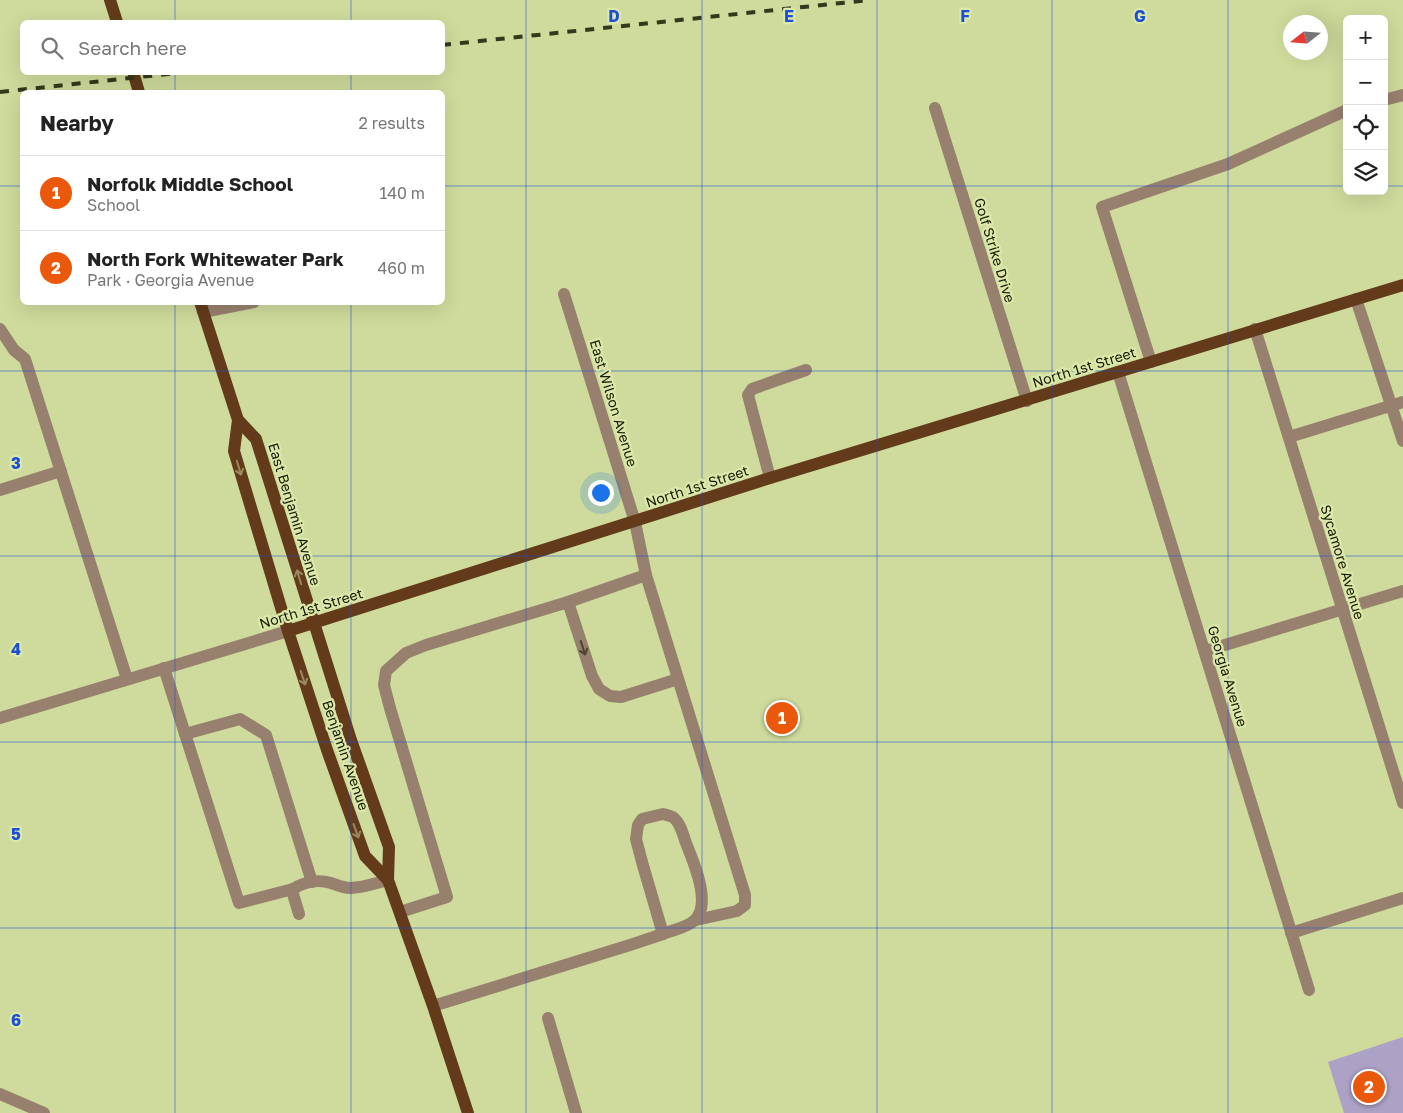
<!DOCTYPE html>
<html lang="en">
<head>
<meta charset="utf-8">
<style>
	:root { --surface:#fff; --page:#f6f6f6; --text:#222; --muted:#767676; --line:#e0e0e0; --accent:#ea580c }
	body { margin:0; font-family:"Golos Text",sans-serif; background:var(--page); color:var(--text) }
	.controls { position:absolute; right:15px; top:15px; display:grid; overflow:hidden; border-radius:8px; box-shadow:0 5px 20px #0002 }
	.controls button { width:45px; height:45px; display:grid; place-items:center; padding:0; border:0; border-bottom:1px solid var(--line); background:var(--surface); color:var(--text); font:25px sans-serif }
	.compass { position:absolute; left:1283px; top:15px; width:45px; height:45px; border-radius:50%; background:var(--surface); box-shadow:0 5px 20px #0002; rotate:253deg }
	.you { position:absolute; left:600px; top:492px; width:18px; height:18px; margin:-12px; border:4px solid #fff; border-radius:50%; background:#1a73e8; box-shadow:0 0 0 8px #1a73e833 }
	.badge { display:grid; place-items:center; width:32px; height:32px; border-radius:50%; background:var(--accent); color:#fff; font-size:16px; font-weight:700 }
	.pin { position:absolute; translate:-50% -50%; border:2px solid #fff; box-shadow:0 1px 5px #0006 }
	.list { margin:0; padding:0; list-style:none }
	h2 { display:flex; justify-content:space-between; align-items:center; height:65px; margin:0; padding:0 20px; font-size:21px }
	h2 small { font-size:16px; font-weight:400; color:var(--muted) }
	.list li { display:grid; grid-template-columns:32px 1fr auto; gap:15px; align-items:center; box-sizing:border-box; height:75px; padding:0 20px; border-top:1px solid var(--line) }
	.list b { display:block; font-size:19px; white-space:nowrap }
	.list p { margin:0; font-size:16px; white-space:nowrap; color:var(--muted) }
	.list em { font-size:16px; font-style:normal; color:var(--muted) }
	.icon { flex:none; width:28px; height:28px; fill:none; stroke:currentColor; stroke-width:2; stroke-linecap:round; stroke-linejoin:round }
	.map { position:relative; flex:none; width:1403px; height:1113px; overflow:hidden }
	.search { position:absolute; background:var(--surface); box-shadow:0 5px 20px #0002; left:20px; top:20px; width:425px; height:55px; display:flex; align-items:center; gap:12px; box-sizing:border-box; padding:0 18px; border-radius:8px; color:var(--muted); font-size:19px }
	.panel { position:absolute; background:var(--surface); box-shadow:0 5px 20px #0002; left:20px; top:90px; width:425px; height:215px; border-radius:8px }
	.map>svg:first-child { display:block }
</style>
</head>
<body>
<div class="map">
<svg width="1403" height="1113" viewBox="0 0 1403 1113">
	<rect width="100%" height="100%" fill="#cedb9c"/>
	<!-- green -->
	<polygon fill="#aca2c6" points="1403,1037 1403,1113 1344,1113 1328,1062"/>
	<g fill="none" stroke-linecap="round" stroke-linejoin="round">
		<!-- minor -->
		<g stroke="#98806f" stroke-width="12">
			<polyline points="1384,100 1403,95"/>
			<polyline points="935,108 1027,401"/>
			<polyline points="564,294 635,522 646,575 745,895 745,905 737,911 696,920"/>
			<polyline points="1356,299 1403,441"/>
			<polyline points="203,312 254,302"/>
			<polyline points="0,329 14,350 25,359 127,679"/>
			<polyline points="1255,329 1403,803"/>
			<polyline points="1151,362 1102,207 1228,164 1347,110"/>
			<polyline points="1118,372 1309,990"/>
			<polyline points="1289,437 1403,402"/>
			<polyline points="770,478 748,395 752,389 806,370"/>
			<polyline points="0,490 61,471"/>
			<polyline points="568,602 592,676 599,689 610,696 621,697 678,679"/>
			<polyline points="1205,651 1403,591"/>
			<polyline points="164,668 239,903 293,889"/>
			<polyline points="0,718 288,631"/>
			<polyline points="185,734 240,719 266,735 312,882"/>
			<path d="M663 814C667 815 672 816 674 818 681 824 683 835 686 843 693 861 712 903 695 920 687 928 672 930 663 934L642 862 636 839 638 825 642 819Z"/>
			<polyline points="400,912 447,897 390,708 384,685 386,671 406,653 426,645 568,602 646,575"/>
			<path d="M299 914 293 894V889C304 882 318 879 331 883 337 885 343 888 350 888 363 888 376 883 388 880"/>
			<polyline points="1291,933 1403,898"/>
			<polyline points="433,1006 630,945 663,934"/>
			<polyline points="548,1018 576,1113"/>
			<polyline points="0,1094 44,1113"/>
		</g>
		<!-- major -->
		<g stroke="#633b1b" stroke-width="12">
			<polyline points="110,0 117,22"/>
			<polyline points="133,72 139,92"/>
			<polyline points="200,302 238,420 234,451 288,631 327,750 365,856 388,880"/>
			<polyline points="238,420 256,439 351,740 389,847 388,880 433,1006 468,1113"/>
			<polyline points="288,631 770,478 1403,285"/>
		</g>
		<!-- rail -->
		<g stroke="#34391b" stroke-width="4" stroke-dasharray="9 9" stroke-linecap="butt">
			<polyline points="442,45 870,0"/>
			<polyline points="0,92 186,72"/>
		</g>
	</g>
	<!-- one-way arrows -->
	<defs><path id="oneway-shaft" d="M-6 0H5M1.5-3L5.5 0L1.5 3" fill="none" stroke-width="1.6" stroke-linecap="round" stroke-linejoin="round" transform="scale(1.25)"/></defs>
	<g stroke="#99895b">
		<use href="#oneway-shaft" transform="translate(239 468) rotate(73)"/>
		<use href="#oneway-shaft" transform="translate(299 577) rotate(-107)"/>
		<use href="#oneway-shaft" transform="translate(303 678) rotate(72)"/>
		<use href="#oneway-shaft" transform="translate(356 831) rotate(70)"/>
	</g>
	<use stroke="#4b432e" href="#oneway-shaft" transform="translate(583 648) rotate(72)"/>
	<!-- grid -->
	<path fill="none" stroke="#1d4ed8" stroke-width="1" stroke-opacity="0.55" d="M175 0V22M351 0V22M526 0V1113M702 0V1113M877 0V1113M1052 0V1113M1228 0V1113M175 72V92M351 72V92M0 186H22M442 186H1347M1384 186H1403M175 302V1113M351 302V1113M0 371H1403M0 556H1403M0 742H1403M0 928H1403"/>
	<g text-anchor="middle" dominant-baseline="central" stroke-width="4.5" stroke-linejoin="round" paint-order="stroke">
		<!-- street labels -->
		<g font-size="14" fill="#171b03" stroke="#dbe8a9">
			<text transform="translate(995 250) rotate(73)">Golf Strike Drive</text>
			<text transform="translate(1084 367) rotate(-17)">North 1st Street</text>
			<text transform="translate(614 403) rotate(73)">East Wilson Avenue</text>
			<text transform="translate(697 486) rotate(-18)">North 1st Street</text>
			<text transform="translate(295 514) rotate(73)">East Benjamin Avenue</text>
			<text transform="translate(1343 562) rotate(73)">Sycamore Avenue</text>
			<text transform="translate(311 608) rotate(-17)">North 1st Street</text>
			<text transform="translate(1228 676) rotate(73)">Georgia Avenue</text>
			<text transform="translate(346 755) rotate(71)">Benjamin Avenue</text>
		</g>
	</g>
	<g font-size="16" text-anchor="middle" font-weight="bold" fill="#1d4ed8" stroke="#dbe8a9" stroke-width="4.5" stroke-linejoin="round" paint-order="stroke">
		<text x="614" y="22">D</text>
		<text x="789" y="22">E</text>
		<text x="965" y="22">F</text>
		<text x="1140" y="22">G</text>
		<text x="16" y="469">3</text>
		<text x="16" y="655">4</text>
		<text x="16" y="840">5</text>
		<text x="16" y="1026">6</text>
	</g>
</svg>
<div class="controls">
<button>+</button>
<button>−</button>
<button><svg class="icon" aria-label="locate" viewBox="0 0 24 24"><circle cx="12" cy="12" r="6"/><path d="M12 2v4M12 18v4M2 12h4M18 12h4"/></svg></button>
<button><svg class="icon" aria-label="layers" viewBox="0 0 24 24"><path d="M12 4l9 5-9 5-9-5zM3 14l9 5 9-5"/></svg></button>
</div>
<svg class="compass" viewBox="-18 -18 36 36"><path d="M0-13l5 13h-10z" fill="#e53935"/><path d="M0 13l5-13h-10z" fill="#767676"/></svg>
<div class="you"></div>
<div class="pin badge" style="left:782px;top:718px">1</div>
<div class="pin badge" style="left:1369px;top:1087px">2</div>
<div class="search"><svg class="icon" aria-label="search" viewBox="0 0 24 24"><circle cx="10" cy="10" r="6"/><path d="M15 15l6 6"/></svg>Search here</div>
<section class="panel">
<h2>Nearby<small>2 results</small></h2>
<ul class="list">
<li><span class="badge">1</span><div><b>Norfolk Middle School</b><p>School</p></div><em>140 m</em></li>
<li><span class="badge">2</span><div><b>North Fork Whitewater Park</b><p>Park · Georgia Avenue</p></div><em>460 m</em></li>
</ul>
</section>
</div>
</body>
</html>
